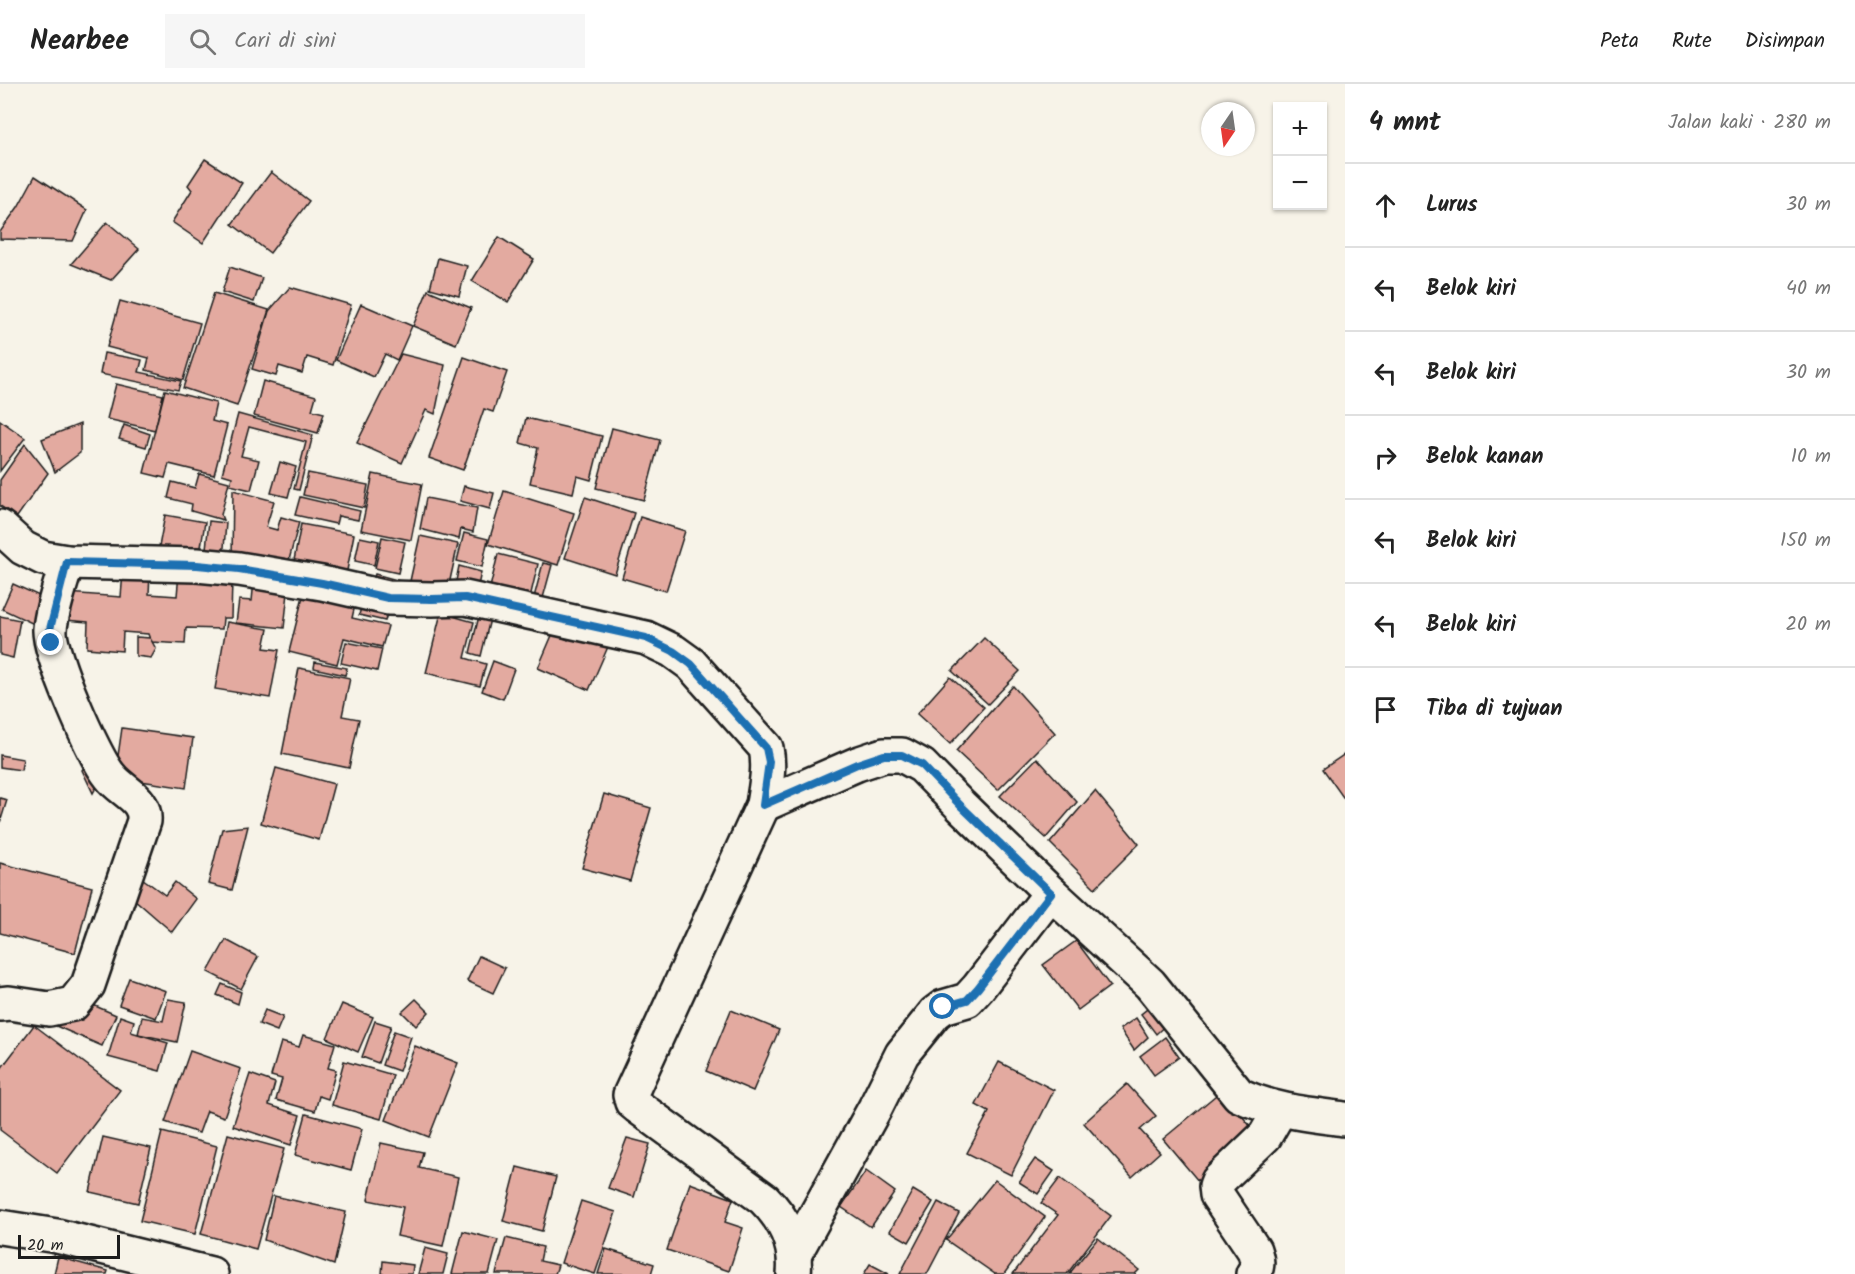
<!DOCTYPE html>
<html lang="id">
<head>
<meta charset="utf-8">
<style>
	:root { --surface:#fff; --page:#f6f6f6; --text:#222; --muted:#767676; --line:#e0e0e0 }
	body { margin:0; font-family:Kalam,sans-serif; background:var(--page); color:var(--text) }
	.controls { position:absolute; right:18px; top:18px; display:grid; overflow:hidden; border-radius:0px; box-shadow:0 2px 4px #0004 }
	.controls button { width:54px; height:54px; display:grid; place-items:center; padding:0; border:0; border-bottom:2px solid var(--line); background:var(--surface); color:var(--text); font:30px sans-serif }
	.compass { position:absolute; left:1201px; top:18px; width:54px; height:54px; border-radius:50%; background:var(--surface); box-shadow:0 2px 4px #0004; rotate:193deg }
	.scale { position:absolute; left:18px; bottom:15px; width:102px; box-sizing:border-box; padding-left:6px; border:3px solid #1c1c1c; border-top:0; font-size:16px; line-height:21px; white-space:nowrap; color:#1c1c1c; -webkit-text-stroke:4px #f7f3e8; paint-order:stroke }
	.stop { position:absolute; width:18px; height:18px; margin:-14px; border:4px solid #1f6fb2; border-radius:50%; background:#fff }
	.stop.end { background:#1f6fb2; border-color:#fff; box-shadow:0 2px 6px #0008 }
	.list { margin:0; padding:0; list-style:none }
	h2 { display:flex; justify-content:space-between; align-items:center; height:78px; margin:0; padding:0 24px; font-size:26px }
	h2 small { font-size:20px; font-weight:400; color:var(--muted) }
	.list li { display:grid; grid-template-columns:39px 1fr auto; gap:18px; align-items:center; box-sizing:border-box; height:84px; padding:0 24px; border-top:2px solid var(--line) }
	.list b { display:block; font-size:22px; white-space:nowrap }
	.list em { font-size:20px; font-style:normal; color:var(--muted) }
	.icon { flex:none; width:33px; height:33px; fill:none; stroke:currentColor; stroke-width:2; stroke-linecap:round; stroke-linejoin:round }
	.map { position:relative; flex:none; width:1345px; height:1190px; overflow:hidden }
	header { display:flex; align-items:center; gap:36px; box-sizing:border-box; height:84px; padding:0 30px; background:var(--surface); border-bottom:2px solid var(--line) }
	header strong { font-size:28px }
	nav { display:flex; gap:33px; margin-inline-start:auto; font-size:21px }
	.search { width:420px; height:54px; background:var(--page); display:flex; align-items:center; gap:15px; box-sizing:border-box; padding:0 21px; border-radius:0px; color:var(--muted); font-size:22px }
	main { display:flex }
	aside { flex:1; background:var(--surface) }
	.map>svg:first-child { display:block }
</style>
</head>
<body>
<header>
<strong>Nearbee</strong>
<div class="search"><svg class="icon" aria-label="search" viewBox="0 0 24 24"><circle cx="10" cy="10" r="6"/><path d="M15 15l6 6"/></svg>Cari di sini</div>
<nav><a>Peta</a><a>Rute</a><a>Disimpan</a></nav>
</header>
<main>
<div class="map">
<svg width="1345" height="1190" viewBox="0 0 1345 1190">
	<rect width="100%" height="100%" fill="#f7f3e8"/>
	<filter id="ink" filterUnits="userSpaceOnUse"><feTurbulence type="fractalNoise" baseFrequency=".0167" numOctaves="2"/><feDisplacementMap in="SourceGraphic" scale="12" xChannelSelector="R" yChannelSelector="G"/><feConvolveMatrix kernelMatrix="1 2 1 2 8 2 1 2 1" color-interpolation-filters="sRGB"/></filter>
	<g filter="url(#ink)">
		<!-- building -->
		<g fill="#e3aaa0" stroke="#1c1c1c" stroke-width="1.5">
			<polygon points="205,75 242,99 203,159 172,138 192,106 188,101"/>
			<polygon points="271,88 309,117 270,169 232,140"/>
			<polygon points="35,92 87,126 73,157 0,155 0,148 18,123"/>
			<polygon points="107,138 139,165 111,196 71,180"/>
			<polygon points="499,153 534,175 508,218 472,197"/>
			<polygon points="438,174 467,182 459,212 430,204"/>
			<polygon points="230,183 262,194 254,218 222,208"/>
			<polygon points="290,203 351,221 333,281 307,273 302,289 279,282 276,292 252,285 269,227"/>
			<polygon points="428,206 471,224 456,260 413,242"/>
			<polygon points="214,209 269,226 237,322 183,304"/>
			<polygon points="120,217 200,239 183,296 146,286 149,274 107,263"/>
			<polygon points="361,220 412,242 397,276 385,270 374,293 336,276"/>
			<polygon points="104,269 142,276 139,288 181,297 178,306 100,290"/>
			<polygon points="401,270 445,281 435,330 426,326 402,379 357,359"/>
			<polygon points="464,273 507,288 493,328 484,325 463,386 429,374"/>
			<polygon points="263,297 316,312 312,326 324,329 318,349 254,332"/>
			<polygon points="116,300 163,311 155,346 107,335"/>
			<polygon points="165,306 216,319 212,337 227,341 214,391 169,380 165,394 144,389"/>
			<polygon points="238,330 313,351 299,406 294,405 306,358 249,343 241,372 259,376 251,406 230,401 232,393 222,390"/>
			<polygon points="526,334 602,352 591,396 577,392 573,409 530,399 538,364 520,359"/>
			<polygon points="0,336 25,354 0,387"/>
			<polygon points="80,340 80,369 55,388 42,355"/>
			<polygon points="124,341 150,350 146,363 119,355"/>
			<polygon points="612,344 660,356 644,416 596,404"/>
			<polygon points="25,360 48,389 17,433 0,422 0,396"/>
			<polygon points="280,378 296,383 288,413 271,409"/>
			<polygon points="308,389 368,401 364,424 303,411"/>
			<polygon points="199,390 229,398 221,431 223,436 191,427 192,420 168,414 172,398 195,404"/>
			<polygon points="373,390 422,400 411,456 361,446"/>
			<polygon points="464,402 494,409 490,425 460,417"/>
			<polygon points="233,406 274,417 266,443 277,446 281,433 299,438 288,480 232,475"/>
			<polygon points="504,407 574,429 558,481 488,460"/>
			<polygon points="300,413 360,427 358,436 338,432 336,440 295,431"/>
			<polygon points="585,413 634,429 615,490 565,474"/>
			<polygon points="426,414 477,424 473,448 461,445 459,455 420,445"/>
			<polygon points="165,431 205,438 199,475 158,468"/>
			<polygon points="640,433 685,447 666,507 622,494"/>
			<polygon points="209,437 226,439 223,476 205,474"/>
			<polygon points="301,440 354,450 344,502 291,492"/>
			<polygon points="464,449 488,455 482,483 457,477"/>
			<polygon points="420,452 458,460 448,505 410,497"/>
			<polygon points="360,453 379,457 374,481 355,477"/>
			<polygon points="382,453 405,458 398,489 375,484"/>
			<polygon points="498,470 538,480 528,522 488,512"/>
			<polygon points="543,479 552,481 540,525 532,521"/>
			<polygon points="459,482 481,488 476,511 454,507"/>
			<polygon points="123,488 150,489 149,510 177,512 179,489 232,496 231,534 223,534 222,545 186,544 185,560 151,558 148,550 123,548 122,567 87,564 88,538 65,536 67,509 121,513"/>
			<polygon points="375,490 408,499 371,503"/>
			<polygon points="254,496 289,500 284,544 236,539 239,516 252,517"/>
			<polygon points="13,500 46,515 34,540 2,525"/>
			<polygon points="305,504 356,517 352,534 388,542 382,563 344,554 337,580 289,568"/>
			<polygon points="363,516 389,522 385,537 359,531"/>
			<polygon points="441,529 474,538 465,574 486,580 480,602 426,589"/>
			<polygon points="0,532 20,536 13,574 0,571"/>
			<polygon points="479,532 490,535 481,572 470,569"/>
			<polygon points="227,538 268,545 264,564 279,566 270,614 215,605"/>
			<polygon points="575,540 611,556 589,606 538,584 553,549 568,556"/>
			<polygon points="136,553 150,554 156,565 151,574 136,572"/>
			<polygon points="984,554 1020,587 988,620 952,587"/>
			<polygon points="346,558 382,565 377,587 341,579"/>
			<polygon points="493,577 514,585 503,615 482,607"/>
			<polygon points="315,578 347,584 345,591 314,584"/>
			<polygon points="299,584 350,594 342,632 359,635 349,684 282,670"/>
			<polygon points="950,593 984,623 950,660 917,630"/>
			<polygon points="1013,602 1055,649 998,706 956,667"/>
			<polygon points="122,644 193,654 186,704 115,693"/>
			<polygon points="93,669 103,691 93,709 82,686"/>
			<polygon points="1345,670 1345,716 1323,685"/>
			<polygon points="0,671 23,675 21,686 0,683"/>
			<polygon points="1037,674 1077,718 1046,754 1000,712"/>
			<polygon points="276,684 334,700 319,756 261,739"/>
			<polygon points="1095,707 1139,760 1095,804 1050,759"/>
			<polygon points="604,710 651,724 630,797 582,784"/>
			<polygon points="0,714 7,716 0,739"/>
			<polygon points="248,742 232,806 208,800 222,745"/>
			<polygon points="0,779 92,803 75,869 0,849"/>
			<polygon points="135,789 165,811 175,798 196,815 172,848 125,807"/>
			<polygon points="226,856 258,873 241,905 208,888"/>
			<polygon points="1076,857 1110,902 1078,926 1043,881"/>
			<polygon points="479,872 505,884 493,909 467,897"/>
			<polygon points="129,894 166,907 156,934 119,921"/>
			<polygon points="222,900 241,908 238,920 217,911"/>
			<polygon points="70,911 116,931 102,962 56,942"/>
			<polygon points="168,915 186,918 177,958 138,950 142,933 163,937"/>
			<polygon points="416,915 429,928 416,942 402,928"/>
			<polygon points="1156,918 1171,936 1156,950 1141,930"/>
			<polygon points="342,920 373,933 358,968 327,954"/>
			<polygon points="265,926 283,933 277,947 259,940"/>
			<polygon points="731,926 779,946 753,1007 706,987"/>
			<polygon points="120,932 134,937 131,948 168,959 160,987 108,973"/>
			<polygon points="1136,934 1148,953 1134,966 1120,945"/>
			<polygon points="375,937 391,942 378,979 362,973"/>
			<polygon points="34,941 120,1006 57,1089 0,1046 0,986"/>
			<polygon points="394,947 411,953 399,987 382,981"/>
			<polygon points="303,951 335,960 328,984 336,986 328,1015 319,1012 315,1027 276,1016 282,995 271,992 281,958 299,963"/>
			<polygon points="1165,953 1179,973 1154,991 1140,972"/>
			<polygon points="415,962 458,979 429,1053 386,1036"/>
			<polygon points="190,967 241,985 224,1033 207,1027 199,1049 165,1038"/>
			<polygon points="344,977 393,991 381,1035 332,1021"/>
			<polygon points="999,978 1054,1006 1011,1091 967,1069 989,1028 976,1021"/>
			<polygon points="250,990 275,999 269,1021 300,1031 291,1061 233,1042"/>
			<polygon points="1127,1000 1156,1032 1140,1046 1160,1068 1132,1093 1084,1039"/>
			<polygon points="1221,1007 1257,1050 1199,1098 1163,1055"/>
			<polygon points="306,1030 362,1045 351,1086 295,1071"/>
			<polygon points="162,1048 217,1062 195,1150 140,1137"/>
			<polygon points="228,1050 284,1065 256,1165 201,1150"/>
			<polygon points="103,1053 151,1064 138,1119 90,1108"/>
			<polygon points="627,1054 650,1060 634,1113 608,1104"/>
			<polygon points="381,1059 423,1068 419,1084 458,1093 443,1162 397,1152 403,1123 368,1116"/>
			<polygon points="1035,1075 1054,1087 1038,1110 1019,1098"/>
			<polygon points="517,1083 556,1093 542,1147 503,1137"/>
			<polygon points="866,1087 895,1108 871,1143 841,1123"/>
			<polygon points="1060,1094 1111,1132 1067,1190 1013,1190 1058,1131 1041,1119"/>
			<polygon points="995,1096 1045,1133 1004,1190 995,1190 946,1156"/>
			<polygon points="690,1099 733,1115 725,1138 743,1144 729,1187 667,1166"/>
			<polygon points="913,1106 933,1118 909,1158 890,1147"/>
			<polygon points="274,1112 346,1128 334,1181 264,1156"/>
			<polygon points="581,1117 616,1128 595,1190 561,1179"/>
			<polygon points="938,1118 959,1129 927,1190 900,1190"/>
			<polygon points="463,1147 498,1156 489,1190 452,1190"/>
			<polygon points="506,1154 543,1163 540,1177 558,1181 555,1190 496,1190"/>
			<polygon points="1098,1154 1139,1186 1135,1190 1069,1190"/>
			<polygon points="425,1164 448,1170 443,1190 418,1190"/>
			<polygon points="606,1165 654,1180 651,1190 598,1190"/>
			<polygon points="58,1173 108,1187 107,1190 54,1190"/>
			<polygon points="383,1177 413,1181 412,1190 382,1190"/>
			<polygon points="870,1180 889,1190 864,1190"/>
		</g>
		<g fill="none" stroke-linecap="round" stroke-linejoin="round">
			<defs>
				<g id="minor">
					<path d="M0 443 23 464 43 474 67 478 197 481 239 485 322 499 388 514 432 515 465 514 646 554 673 567 691 580 766 664C770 684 766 701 763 721L630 1011 632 1018 638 1023 764 1115C785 1136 797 1160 794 1190"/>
					<path d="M763 721 857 680 884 671H902L922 682 961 722 1051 809 1150 900 1239 1011C1274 1027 1307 1030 1345 1035"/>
					<path d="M0 920 9 919 49 925 73 920 88 901 144 737C146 714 122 708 110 692 94 673 48 568 50 545 52 523 61 500 67 478"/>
					<polyline points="795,1169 875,1024 902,970 935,929 943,923 967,916 978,904 1051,809"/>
					<path d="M1253 1190C1259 1182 1257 1175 1254 1166L1217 1111 1216 1102 1218 1097 1265 1052 1280 1026"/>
				</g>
				<polyline id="secondary" points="0,1143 57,1152 211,1190"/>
			</defs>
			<!-- minor casing -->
			<use href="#minor" stroke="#1c1c1c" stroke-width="38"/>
			<!-- secondary casing -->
			<use href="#secondary" stroke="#1c1c1c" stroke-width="38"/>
			<!-- minor -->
			<use href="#minor" stroke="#f7f3e8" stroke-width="33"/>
			<!-- secondary -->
			<use href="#secondary" stroke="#f7f3e8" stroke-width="33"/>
		</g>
	</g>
	<g fill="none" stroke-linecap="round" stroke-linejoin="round" filter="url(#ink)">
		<!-- route -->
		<polyline stroke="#1f6fb2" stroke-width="8" points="51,559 50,545 67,478 197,481 239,485 322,499 388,514 432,515 465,514 646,554 673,567 691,580 766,664 769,678 763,721 857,680 884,671 902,671 922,681 961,722 1051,809 978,904 967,916 943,923"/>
	</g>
</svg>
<div class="controls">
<button>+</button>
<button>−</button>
</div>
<svg class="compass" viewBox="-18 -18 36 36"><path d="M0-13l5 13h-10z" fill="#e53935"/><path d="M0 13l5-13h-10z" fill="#767676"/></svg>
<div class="scale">20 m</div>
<div class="stop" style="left:943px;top:923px"></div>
<div class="stop end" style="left:51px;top:559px"></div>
</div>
<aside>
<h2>4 mnt<small>Jalan kaki · 280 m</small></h2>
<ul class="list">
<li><svg class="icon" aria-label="ahead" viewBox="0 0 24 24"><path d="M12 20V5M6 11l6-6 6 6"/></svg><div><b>Lurus</b></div><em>30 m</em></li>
<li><svg class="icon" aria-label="left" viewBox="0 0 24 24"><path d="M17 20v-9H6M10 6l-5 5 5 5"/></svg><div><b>Belok kiri</b></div><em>40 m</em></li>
<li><svg class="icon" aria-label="left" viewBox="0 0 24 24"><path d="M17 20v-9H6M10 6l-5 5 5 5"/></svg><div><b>Belok kiri</b></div><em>30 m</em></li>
<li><svg class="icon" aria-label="right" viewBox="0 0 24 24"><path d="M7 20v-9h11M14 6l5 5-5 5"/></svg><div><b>Belok kanan</b></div><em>10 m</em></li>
<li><svg class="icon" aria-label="left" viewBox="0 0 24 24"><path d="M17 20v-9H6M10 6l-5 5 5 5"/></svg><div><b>Belok kiri</b></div><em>150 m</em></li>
<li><svg class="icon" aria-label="left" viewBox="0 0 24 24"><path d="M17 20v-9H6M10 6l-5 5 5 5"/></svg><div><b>Belok kiri</b></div><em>20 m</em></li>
<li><svg class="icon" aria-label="arrive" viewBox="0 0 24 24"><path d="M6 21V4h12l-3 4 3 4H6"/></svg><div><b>Tiba di tujuan</b></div></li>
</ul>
</aside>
</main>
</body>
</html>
